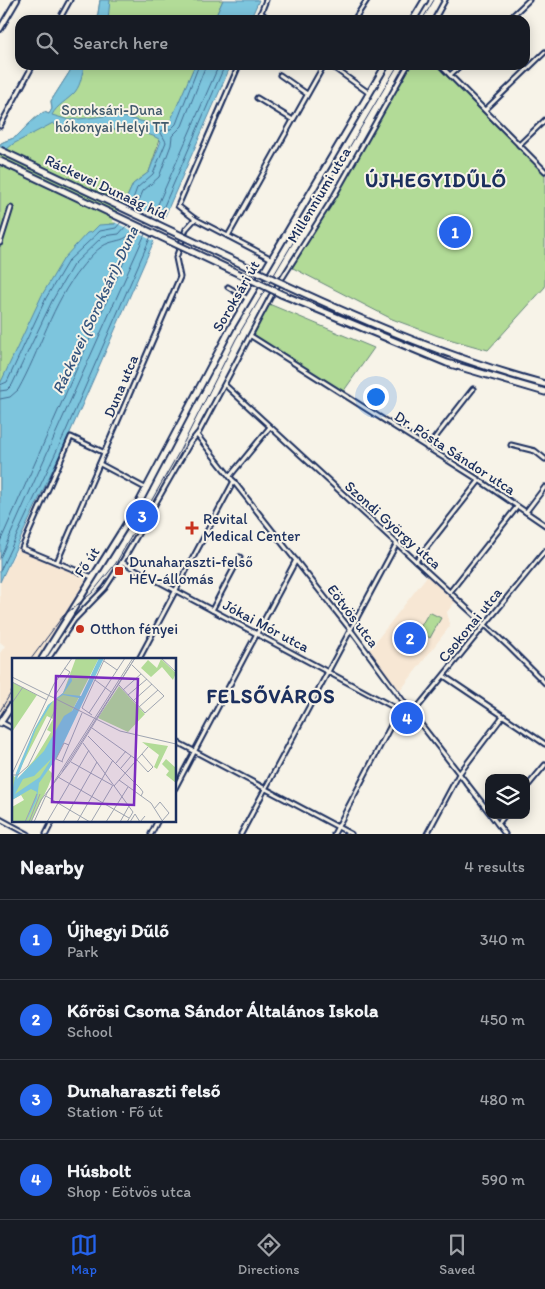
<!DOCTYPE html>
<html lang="en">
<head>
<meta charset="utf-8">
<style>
	:root { --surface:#171b24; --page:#242831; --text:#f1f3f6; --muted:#9ea1a6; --line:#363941; --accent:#2563eb }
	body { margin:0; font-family:Itim,sans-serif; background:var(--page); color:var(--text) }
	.controls { position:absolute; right:15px; bottom:15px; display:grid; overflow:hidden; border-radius:10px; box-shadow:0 2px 12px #0003 }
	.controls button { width:45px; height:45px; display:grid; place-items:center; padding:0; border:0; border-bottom:1px solid var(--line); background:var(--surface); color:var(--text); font:25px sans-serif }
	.you { position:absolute; left:375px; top:396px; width:18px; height:18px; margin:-12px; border:4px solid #fff; border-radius:50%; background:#1a73e8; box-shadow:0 0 0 8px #1a73e833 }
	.badge { display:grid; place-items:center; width:32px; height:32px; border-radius:50%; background:var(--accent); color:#fff; font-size:16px; font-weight:700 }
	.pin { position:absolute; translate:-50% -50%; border:2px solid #fff; box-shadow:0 1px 5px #0006 }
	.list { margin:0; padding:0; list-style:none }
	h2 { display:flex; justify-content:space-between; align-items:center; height:65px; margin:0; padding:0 20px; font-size:21px }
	h2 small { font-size:16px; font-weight:400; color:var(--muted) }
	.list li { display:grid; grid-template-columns:32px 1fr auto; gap:15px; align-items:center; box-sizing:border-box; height:80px; padding:0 20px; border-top:1px solid var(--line) }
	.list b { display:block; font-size:19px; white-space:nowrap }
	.list p { margin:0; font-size:16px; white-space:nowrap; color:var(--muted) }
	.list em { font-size:16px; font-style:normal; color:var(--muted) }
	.icon { flex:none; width:28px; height:28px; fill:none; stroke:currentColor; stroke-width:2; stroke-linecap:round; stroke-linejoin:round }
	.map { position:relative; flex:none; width:545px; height:834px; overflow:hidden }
	.search { position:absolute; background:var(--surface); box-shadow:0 2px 12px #0003; left:15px; right:15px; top:15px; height:55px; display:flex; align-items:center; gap:12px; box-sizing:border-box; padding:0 18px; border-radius:15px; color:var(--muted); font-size:19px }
	.sheet { height:385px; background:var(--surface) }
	nav { display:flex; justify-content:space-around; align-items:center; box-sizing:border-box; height:70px; border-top:1px solid var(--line); background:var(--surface); font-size:14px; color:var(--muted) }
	nav a { display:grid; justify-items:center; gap:2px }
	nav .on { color:var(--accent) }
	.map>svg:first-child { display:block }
</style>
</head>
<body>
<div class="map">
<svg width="545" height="834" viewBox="0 0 545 834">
	<rect width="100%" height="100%" fill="#f7f3e8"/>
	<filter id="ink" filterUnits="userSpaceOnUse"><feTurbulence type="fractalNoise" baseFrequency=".02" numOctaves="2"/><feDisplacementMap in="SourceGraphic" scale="10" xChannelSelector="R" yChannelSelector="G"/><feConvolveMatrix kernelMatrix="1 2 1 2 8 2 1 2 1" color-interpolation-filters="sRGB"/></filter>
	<g filter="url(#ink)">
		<!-- built -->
		<g fill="#f7e7d4">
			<polygon points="18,548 86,575 84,584 36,659 14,659 14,695 0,717 0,653 5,646 0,642 0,582"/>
			<polygon points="427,576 455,602 447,612 450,626 400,691 369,650"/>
		</g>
		<!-- green -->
		<g fill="#b2db97" stroke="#66857a">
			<polygon points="100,0 223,0 214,20 97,20"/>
			<path d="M74 65H195L171 121 160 139 149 172 133 184 115 224H109L0 498V144C5 140 15 139 18 135 27 126 33 119 44 112L49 114 52 109 51 101Z"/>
			<polygon points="410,65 436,65 545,175 545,287 488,350 438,336 392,319 291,267 333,201"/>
			<polygon points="269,304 374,348 343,392 254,335"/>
			<polygon points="429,612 441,618 430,638 418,631"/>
		</g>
		<!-- water -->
		<g fill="#7dc5dd" stroke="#5689aa">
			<polygon points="100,0 110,0 108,20 97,20"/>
			<polygon points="223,0 259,0 250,20 214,20"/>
			<path d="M74 65H85C81 74 82 83 75 92 68 100 56 106 52 115L69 120 115 115 153 124H169L195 65H231L69 435 0 582V384L42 295 64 258 87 233 92 232 99 225 115 224 133 184 149 172 161 141C149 127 80 128 60 129L53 123 13 144 0 155V144C5 140 15 139 18 135 27 126 33 119 44 112L49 114 52 109 51 101Z"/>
		</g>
		<!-- pier -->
		<polygon fill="#f7f3e8" points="124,201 166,220 156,242 112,221"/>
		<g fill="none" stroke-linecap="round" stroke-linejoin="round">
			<!-- shore -->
			<g stroke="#426b91" stroke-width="1">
				<polyline points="130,207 137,188 153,174 166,142 160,131 171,129 176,124 199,65"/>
				<polyline points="135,210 143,191 159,177 171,145 172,136 182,126 206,65"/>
				<polyline points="152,218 219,65"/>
				<polyline points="158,220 225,65"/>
				<polyline points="0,385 7,382 46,298 68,261 100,231 116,228 121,222"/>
				<polyline points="0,391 7,390 12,385 52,301 73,265 103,236 119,234 127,225"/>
				<path d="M0 399 10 397 18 390C40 351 52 303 81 268 88 259 99 246 109 243 121 239 127 241 134 228"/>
				<polyline points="0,542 138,230"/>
				<polyline points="0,558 145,234"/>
				<polyline points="0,571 65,433 151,236"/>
			</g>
			<defs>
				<g id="minor">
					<polyline points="261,13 270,20"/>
					<polyline points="59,20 70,0"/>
					<polyline points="258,20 266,0"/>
					<polyline points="354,20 367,0"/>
					<polyline points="434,20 445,0"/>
					<polyline points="508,20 529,0"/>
					<polyline points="239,65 178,206 195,219 272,259"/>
					<polyline points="330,65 369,93"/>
					<polyline points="440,65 545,171"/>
					<polyline points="280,75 307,94"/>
					<polyline points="450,75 461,65"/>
					<polyline points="257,98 293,120"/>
					<polyline points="485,110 545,52"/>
					<polyline points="0,126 33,65"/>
					<polyline points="519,145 545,120"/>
					<polyline points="228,236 324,65"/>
					<polyline points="0,243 11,208"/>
					<polyline points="228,287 248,299"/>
					<polyline points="251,336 479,480 545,525"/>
					<polyline points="225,385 509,647 545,683"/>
					<polyline points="197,435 353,633 406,705 489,812"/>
					<polyline points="511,445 535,451 545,459"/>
					<polyline points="427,448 473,389"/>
					<polyline points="100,464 147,489"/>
					<polyline points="230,476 270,427"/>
					<polyline points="526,512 545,487"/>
					<polyline points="416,561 479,481"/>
					<polyline points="57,562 180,277 176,258 186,229 195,219"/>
					<polyline points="122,562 399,710"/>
					<polyline points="92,577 22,548 71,437 105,453"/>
					<polyline points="450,592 517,507"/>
					<polyline points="212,610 240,557"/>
					<polyline points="48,659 74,620 105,588 122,562 190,443 199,432 271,296 334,196 408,65"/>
					<polyline points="139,659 234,481"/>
					<polyline points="444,676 545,744"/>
					<polyline points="413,713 545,551"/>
					<polyline points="1,722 14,729"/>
					<polyline points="175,741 351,834"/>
					<polyline points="175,788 296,560"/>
					<polyline points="526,788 545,765"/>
					<polyline points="491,815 505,834"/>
					<polyline points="0,819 28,834"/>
					<polyline points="498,824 505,815"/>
					<polyline points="46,834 53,820"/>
					<polyline points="151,834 158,820"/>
					<polyline points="241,834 397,543"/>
					<polyline points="334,834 399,710 406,705"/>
					<polyline points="427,834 459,774 503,716"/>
				</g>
				<polyline id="tertiary" points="0,29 17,0"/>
				<g id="primary">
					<polyline points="413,20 425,0"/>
					<polyline points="42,659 135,510 232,326 386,65"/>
					<polyline points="0,723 14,702"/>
				</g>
				<g id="trunk">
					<polyline points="201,245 252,269"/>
					<polyline points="197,254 252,280"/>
					<path d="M286 285C370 324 455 360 545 384"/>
					<polyline points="281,294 447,363 545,392"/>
				</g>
			</defs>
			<!-- minor casing -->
			<use href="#minor" stroke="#1b2f5e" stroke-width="7"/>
			<!-- tertiary casing -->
			<use href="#tertiary" stroke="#1b2f5e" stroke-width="8"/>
			<!-- primary casing -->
			<use href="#primary" stroke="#1b2f5e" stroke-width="9"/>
			<!-- trunk casing -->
			<use href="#trunk" stroke="#1b2f5e" stroke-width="9"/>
			<!-- minor -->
			<use href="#minor" stroke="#f7f3e8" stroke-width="3"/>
			<!-- tertiary -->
			<use href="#tertiary" stroke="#f7f3e8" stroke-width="4"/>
			<!-- primary -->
			<use href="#primary" stroke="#f7f3e8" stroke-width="5"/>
			<!-- trunk -->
			<use href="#trunk" stroke="#f7f3e8" stroke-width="5"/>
			<!-- tram -->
			<g stroke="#1b2f5e" stroke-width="1">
				<polyline points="422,20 434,0"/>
				<polyline points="31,659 63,616 92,593 116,563 178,454 236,339 398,65"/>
				<polyline points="0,711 14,688"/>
			</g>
			<defs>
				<g id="trunk-bridge">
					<polyline points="0,150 201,245"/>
					<polyline points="0,161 197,254"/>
					<polyline points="252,269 286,285"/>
					<polyline points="252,280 281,294"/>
				</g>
			</defs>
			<!-- trunk-bridge casing -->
			<use href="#trunk-bridge" stroke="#1b2f5e" stroke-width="9" stroke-linecap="butt"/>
			<!-- trunk-bridge -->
			<use href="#trunk-bridge" stroke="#f7f3e8" stroke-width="5"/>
		</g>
	</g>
	<!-- markers -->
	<g fill="#c8321e" stroke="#f7f3e8" stroke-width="2">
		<path d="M189.5 520.5h5v5h5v5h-5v5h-5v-5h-5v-5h5z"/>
		<rect x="114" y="566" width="10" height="10" rx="2.5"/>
		<circle cx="80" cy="629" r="5"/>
	</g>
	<g text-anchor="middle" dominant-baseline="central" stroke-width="4" stroke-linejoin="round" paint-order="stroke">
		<!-- park labels -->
		<g font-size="15" fill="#415a6c" stroke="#f7f3e8">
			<text x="112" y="110">Soroksári-Duna<tspan x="112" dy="17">hókonyai Helyi TT</tspan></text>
		</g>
		<!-- street labels -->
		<g font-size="15" fill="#1b2f5e" stroke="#f7f3e8">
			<text transform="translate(106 187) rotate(25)">Ráckevei Dunaág híd</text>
			<text transform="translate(319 195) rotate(-59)">Millenniumi utca</text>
			<text transform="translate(236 296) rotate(-60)">Soroksári út</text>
			<text transform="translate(121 386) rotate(-67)">Duna utca</text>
			<text transform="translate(455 453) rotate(33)">Dr. Pósta Sándor utca</text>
			<text transform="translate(393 525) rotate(42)">Szondi György utca</text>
			<text transform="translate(87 562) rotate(-56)">Fő út</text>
			<text transform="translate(353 616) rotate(53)">Eötvös utca</text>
			<text transform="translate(470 625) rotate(-51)">Csokonai utca</text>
			<text transform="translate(266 626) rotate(28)">Jókai Mór utca</text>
		</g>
		<!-- poi labels -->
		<g font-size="15" fill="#1b2f5e" stroke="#f7f3e8" text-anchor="start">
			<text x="203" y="519">Revital<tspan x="203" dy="17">Medical Center</tspan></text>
			<text x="129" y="562">Dunaharaszti-felső<tspan x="129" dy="17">HÉV-állomás</tspan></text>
			<text x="90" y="629">Otthon fényei</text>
		</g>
		<!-- water labels -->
		<g font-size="16" font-style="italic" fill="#34547e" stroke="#f7f3e8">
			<text transform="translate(95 310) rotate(-65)">Ráckevei (Soroksári)-Duna</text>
		</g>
		<!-- district labels -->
		<g font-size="20" font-weight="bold" letter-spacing="1" fill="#1b2f5e" stroke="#f7f3e8">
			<text x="436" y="180">ÚJHEGYIDŰLŐ</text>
			<text x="271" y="696">FELSŐVÁROS</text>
		</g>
	</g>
	<!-- overview -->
	<g transform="translate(12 658)">
		<rect width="164" height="164" fill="#f7f3e8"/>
		<path d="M87 0 60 53 37 112 41 116 36 129 19 164H0V149L12 142 9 137 0 142V117L6 121 22 102 39 74 35 72 41 61 35 58 5 117 22 72 36 47 51 35 64 0ZM149 1 164 15 161 22 150 9 139 19 129 10 136 2 145 10ZM0 24 25 37 0 74ZM107 28 133 56 116 74 86 60ZM130 84 156 88 145 111 142 109 147 97ZM154 101 164 110V125L154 117 157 113 150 106Z" fill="#b2db97"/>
		<path d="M87 0H92L44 101 27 125 25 141 14 164 25 134 19 131 0 142V134L4 115 22 72 36 47 51 35 59 17 60 23 51 36 69 38ZM51 37 67 40 60 53 52 58 32 93 5 121 24 71 41 43ZM40 100 28 119 3 136 11 121 22 118Z" fill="#7dc5dd" fill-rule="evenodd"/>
		<path fill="none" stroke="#9fa5b1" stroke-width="1" d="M149 0 164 14M92 3 105 12M0 19 108 73 164 86M83 22 99 34M0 24 35 42M107 27 133 55 152 38 120 7M111 32 129 16M116 37 135 21M42 39 58 14 52 10M121 43 140 26M0 45 11 29M127 49 146 32M77 55 113 0M80 57 70 50 93 0M80 70 125 102 136 114 141 109 130 96M76 78 128 130 131 134 129 138M71 85 121 154 115 164M50 103 70 55M51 104 44 101 52 85 57 87M59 104 100 127M104 105 114 93M109 110 119 98M50 114 123 0M0 116 42 26 60 0M0 117H6L16 108 44 50M46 119 117 160M107 122 139 145 151 164M102 128 136 89M34 138 78 164M142 151 148 144 157 155 150 163M13 164 25 136M17 164 28 136M19 164 29 142 58 104 123 0M22 164 35 135 121 0M35 164 77 92M51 164 85 104M65 164 101 102M79 164 101 127M94 164 116 129M108 164 117 148M118 164 123 156 128 164 133 158"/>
		<path fill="#7b2cbf" fill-opacity="0.15" stroke="#7b2cbf" stroke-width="2.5" d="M44 18 126 21 122 147 40 144Z"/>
		<rect width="164" height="164" fill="none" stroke="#1b2f5e" stroke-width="2.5"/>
	</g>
</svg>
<div class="controls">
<button><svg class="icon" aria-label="layers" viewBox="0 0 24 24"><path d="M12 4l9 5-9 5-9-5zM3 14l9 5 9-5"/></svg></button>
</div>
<div class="you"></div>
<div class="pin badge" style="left:455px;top:232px">1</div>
<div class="pin badge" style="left:410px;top:638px">2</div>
<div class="pin badge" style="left:142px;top:516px">3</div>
<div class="pin badge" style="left:407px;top:718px">4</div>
<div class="search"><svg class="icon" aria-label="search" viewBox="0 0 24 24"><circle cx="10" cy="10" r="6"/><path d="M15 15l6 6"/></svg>Search here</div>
</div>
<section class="sheet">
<h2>Nearby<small>4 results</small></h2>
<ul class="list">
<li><span class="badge">1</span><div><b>Újhegyi Dűlő</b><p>Park</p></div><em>340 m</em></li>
<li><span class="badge">2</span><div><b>Kőrösi Csoma Sándor Általános Iskola</b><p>School</p></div><em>450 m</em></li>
<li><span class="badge">3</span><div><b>Dunaharaszti felső</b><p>Station · Fő út</p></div><em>480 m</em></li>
<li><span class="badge">4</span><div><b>Húsbolt</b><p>Shop · Eötvös utca</p></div><em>590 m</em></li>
</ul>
</section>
<nav>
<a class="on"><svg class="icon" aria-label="map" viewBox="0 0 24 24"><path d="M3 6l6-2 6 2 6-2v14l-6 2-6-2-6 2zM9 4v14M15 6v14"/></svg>Map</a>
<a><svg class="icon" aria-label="directions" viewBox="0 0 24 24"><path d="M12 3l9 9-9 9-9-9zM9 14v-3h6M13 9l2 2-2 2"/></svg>Directions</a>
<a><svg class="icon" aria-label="saved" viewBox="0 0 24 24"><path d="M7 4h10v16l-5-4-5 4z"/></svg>Saved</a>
</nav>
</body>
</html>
